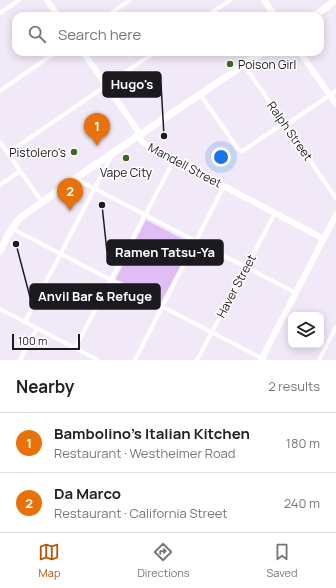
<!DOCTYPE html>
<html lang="en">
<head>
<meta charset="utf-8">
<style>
	:root { --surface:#fff; --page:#f2f2f2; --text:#222; --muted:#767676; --line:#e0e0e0; --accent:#b45309 }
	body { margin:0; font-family:Manrope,sans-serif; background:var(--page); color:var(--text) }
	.controls { position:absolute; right:12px; bottom:12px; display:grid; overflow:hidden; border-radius:8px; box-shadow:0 2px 10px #0003 }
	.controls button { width:36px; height:36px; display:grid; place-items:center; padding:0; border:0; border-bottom:1px solid var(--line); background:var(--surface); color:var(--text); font:20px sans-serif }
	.scale { position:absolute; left:12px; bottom:10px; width:68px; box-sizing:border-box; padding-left:4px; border:2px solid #1d1a1f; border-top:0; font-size:11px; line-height:14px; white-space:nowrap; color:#1d1a1f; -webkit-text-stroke:3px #fff; paint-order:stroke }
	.you { position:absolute; left:221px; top:157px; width:14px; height:14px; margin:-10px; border:3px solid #fff; border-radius:50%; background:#1a73e8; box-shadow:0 0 0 6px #1a73e833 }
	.badge { display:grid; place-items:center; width:26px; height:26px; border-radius:50%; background:var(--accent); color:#fff; font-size:13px; font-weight:700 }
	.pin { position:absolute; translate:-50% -33px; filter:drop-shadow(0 1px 2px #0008) }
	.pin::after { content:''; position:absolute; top:21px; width:14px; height:12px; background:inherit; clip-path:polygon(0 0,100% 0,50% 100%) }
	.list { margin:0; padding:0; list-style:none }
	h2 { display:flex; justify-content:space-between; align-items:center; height:52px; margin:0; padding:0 16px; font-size:17px }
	h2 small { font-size:13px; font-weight:400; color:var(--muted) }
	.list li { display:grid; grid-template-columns:26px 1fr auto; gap:12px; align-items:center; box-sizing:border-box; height:60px; padding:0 16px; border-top:1px solid var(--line) }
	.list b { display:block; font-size:15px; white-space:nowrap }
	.list p { margin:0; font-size:13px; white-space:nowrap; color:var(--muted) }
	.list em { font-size:13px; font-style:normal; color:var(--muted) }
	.icon { flex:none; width:22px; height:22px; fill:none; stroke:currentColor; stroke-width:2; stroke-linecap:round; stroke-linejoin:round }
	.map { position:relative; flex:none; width:336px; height:360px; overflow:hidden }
	.search { position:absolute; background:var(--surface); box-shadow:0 2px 10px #0003; left:12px; right:12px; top:12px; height:44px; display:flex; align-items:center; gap:10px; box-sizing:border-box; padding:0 14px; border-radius:12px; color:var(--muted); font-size:15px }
	.sheet { height:172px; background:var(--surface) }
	nav { display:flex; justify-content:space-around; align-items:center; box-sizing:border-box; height:56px; border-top:1px solid var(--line); background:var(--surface); font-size:11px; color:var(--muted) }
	nav a { display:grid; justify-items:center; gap:2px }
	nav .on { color:var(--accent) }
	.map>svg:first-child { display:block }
</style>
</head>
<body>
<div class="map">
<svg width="336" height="360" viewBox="0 0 336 360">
	<rect width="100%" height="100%" fill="#f2e9f8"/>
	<!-- green -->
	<polygon fill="#e0bdf4" points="146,220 192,244 161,302 116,279"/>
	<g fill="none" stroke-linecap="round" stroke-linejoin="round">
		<!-- street -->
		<g stroke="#fff" stroke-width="4">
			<polyline points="0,13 19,0"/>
			<polyline points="107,16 130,0"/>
			<polyline points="207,16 230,0"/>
			<polyline points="244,65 336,198"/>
			<polyline points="0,91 56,52"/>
			<polyline points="200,94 238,149 242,151 244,150 284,123"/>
			<polyline points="286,125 336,91"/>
			<polyline points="0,142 42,202"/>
			<polyline points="8,153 155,52"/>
			<polyline points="76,179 296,293"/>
			<polyline points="0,185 20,171"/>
			<polyline points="11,228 265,360"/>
			<polyline points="0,309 98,360"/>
			<polyline points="25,322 112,155"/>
			<polyline points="75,348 174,160"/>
			<polyline points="20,360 37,328"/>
			<polyline points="135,360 224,186"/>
			<polyline points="197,360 275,213"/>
			<polyline points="319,360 336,327"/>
		</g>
		<!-- secondary -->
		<g stroke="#fff" stroke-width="6">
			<polyline points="47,0 58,16"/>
			<polyline points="264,0 275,16"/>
			<polyline points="83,52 138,131 142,142 167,156 324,239"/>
			<polyline points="300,52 336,104"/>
			<polyline points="261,360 336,215"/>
		</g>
		<!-- primary -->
		<g stroke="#fff" stroke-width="7">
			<polyline points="314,16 336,0"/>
			<path d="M0 251C6 239 11 227 20 218L86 171 263 52"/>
		</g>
	</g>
	<!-- markers -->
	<g fill="#406721" stroke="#fff" stroke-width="1.5">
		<circle cx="230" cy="64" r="4"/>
		<circle cx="74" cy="152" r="4"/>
		<circle cx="126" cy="158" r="4"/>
	</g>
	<g text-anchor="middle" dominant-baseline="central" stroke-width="3" stroke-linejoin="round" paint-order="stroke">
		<!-- poi labels -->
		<g font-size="12" fill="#1d1a1f" stroke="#fff" text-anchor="start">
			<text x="238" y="64">Poison Girl</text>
			<text x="66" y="152" text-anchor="end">Pistolero's</text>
			<text x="126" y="172" text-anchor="middle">Vape City</text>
		</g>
		<!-- street labels -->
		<g font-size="12" fill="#1d1a1f" stroke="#fff">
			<text transform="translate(290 131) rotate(55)">Ralph Street</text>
			<text transform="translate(185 165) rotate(28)">Mandell Street</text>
			<text transform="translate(236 286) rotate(-62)">Haver Street</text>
		</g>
	</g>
	<!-- callouts -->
	<path fill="none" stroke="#1d1a1f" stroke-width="1.5" d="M164 136L161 84M102 205L107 252M16 244L30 297"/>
	<g fill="#1d1a1f" stroke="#fff" stroke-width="1.5">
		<circle cx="164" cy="136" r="4"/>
		<circle cx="102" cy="205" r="4"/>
		<circle cx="16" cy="244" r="4"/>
	</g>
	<g fill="#1d1a1f" stroke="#1d1a1f" stroke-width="1.5">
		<rect x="103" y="72" width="58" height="25" rx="4"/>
		<rect x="107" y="240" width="116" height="25" rx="4"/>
		<rect x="30" y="284" width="130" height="25" rx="4"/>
	</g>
	<g font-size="13" text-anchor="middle" font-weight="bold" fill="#fff">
		<text x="132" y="89">Hugo's</text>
		<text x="165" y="257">Ramen Tatsu-Ya</text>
		<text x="95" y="301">Anvil Bar &amp; Refuge</text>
	</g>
</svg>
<div class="controls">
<button><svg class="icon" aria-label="layers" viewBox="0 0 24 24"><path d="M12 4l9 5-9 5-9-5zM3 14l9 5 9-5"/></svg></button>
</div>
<div class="scale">100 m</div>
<div class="you"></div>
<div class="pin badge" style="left:97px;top:146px;background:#e8710a">1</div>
<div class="pin badge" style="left:70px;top:211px;background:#e8710a">2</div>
<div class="search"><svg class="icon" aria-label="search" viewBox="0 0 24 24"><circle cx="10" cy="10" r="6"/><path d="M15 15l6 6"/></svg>Search here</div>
</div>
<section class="sheet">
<h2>Nearby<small>2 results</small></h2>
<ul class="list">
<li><span class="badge" style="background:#e8710a">1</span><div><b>Bambolino's Italian Kitchen</b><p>Restaurant · Westheimer Road</p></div><em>180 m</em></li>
<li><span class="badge" style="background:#e8710a">2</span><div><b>Da Marco</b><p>Restaurant · California Street</p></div><em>240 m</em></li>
</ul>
</section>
<nav>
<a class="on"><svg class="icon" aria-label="map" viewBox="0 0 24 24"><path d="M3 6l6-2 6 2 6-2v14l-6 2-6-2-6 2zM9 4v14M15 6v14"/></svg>Map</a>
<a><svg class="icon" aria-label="directions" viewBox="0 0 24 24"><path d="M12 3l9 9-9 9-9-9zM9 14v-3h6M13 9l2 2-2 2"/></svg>Directions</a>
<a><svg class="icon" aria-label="saved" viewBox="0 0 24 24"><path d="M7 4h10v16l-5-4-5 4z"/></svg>Saved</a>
</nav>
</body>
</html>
